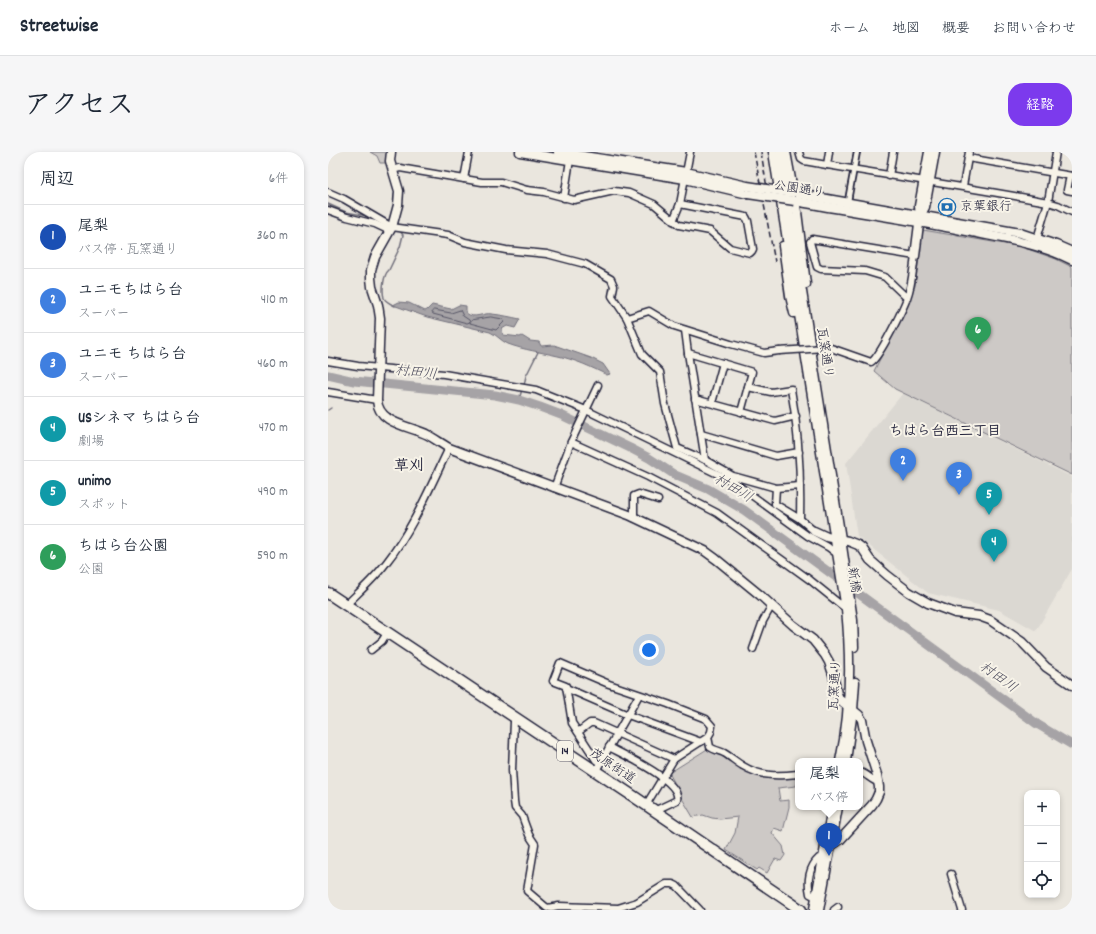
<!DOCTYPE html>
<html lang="ja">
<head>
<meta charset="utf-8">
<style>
	:root { --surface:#fff; --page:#f6f6f7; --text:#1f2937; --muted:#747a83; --line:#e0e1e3; --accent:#7c3aed }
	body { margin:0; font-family:Dekko,"Klee One",sans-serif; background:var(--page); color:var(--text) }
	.controls { position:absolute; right:12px; bottom:12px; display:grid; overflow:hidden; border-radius:8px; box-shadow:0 2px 6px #0003 }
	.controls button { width:36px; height:36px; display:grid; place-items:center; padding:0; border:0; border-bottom:1px solid var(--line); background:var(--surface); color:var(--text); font:20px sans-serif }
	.you { position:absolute; left:321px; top:498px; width:14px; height:14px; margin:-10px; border:3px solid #fff; border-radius:50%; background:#1a73e8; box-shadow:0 0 0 6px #1a73e833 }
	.badge { display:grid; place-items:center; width:26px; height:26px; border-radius:50%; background:var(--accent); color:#fff; font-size:13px; font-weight:700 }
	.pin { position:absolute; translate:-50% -33px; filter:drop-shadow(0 1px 2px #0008) }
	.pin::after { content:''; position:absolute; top:21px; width:14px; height:12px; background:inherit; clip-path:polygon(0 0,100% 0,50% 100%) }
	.popup { position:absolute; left:467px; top:606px; width:68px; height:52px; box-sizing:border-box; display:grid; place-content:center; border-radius:8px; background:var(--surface); filter:drop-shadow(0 1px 3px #0005); font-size:13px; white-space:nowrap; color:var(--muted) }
	.popup b { font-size:15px; color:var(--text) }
	.popup::after { content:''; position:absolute; left:50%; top:100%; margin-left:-8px; border:8px solid transparent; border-top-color:var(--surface) }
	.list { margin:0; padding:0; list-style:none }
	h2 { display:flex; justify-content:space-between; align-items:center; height:52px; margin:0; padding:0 16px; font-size:17px }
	h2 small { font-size:13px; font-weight:400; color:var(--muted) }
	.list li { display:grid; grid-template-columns:26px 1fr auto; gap:12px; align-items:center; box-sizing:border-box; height:64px; padding:0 16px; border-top:1px solid var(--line) }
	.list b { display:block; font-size:15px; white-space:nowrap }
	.list p { margin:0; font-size:13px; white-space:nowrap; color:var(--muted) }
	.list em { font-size:13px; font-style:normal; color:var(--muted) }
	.icon { flex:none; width:22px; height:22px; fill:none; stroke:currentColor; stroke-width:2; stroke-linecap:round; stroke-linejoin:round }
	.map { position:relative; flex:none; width:744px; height:758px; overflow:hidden; border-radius:16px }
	header { display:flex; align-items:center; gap:24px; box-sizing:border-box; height:56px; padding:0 20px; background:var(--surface); border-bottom:1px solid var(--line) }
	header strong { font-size:19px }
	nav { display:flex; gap:22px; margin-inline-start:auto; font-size:14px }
	.intro { display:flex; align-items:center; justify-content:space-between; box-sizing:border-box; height:96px; padding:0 24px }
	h1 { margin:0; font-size:28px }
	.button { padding:10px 18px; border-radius:16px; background:var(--accent); color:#fff; font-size:14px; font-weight:700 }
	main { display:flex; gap:24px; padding:0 24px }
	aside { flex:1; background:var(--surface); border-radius:16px; box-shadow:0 2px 6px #0003 }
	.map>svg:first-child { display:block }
</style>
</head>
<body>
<header>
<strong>Streetwise</strong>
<nav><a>ホーム</a><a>地図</a><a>概要</a><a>お問い合わせ</a></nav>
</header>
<div class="intro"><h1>アクセス</h1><a class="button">経路</a></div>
<main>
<aside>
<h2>周辺<small>6件</small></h2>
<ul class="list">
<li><span class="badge" style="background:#1a4fb4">1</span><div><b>尾梨</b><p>バス停 · 瓦窯通り</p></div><em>360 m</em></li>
<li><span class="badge" style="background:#3f7fe0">2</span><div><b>ユニモちはら台</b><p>スーパー</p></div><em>410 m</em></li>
<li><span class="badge" style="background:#3f7fe0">3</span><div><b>ユニモ ちはら台</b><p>スーパー</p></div><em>460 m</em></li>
<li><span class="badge" style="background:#0f9aa8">4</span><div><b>USシネマ ちはら台</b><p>劇場</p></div><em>470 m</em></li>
<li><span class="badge" style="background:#0f9aa8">5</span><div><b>unimo</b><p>スポット</p></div><em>490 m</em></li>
<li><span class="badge" style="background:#2e9e5b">6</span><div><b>ちはら台公園</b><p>公園</p></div><em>590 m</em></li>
</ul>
</aside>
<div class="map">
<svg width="744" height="758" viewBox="0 0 744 758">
	<rect width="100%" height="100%" fill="#eae6de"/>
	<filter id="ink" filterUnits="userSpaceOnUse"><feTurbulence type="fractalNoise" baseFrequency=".025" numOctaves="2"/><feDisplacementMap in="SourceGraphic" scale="8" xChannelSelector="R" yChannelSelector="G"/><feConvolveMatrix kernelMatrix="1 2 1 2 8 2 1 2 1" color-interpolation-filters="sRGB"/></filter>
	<g filter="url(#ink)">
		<!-- built -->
		<polygon fill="#dbd8d2" points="575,241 744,325 744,417 708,479 671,458 600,441 529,384 518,311"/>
		<!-- green -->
		<g fill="#cdc9c6" stroke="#787680">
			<polygon points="42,0 59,0 58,11 52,11 49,4"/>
			<polygon points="595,78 694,95 728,107 744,115 744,323 567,237 546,219 567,177 587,134"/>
			<path d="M384 594C402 605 422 619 445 621 453 621 461 619 470 618V630L468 634 450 636 452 649 461 648V655L455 679 446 676 444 681 455 694 457 703 453 709 447 707 439 721 431 716 429 718 398 698 407 681 410 665 392 667 384 666 375 663 365 665 352 643 343 632 346 630 341 621Z"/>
		</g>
		<!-- water -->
		<path fill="#a6a3a6" stroke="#716f7b" d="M71 150 81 151 97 159 99 158 104 153 123 157 131 153 138 154V161C147 168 155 160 164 162 174 163 183 165 192 167L187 176 179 174 174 177 175 183 192 185 194 184 202 189 211 190 213 194 226 193 263 206 275 212 282 222 279 223C263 215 248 208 230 204 213 200 196 198 180 192 173 189 169 183 162 180L99 165 65 153Z"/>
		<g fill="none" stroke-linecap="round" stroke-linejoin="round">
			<!-- shore -->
			<g stroke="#575666" stroke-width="1">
				<polygon points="106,158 123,161 132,158 135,164 141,168 142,170 139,171 105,162 104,160"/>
				<polygon points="163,165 175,167 176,170 168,178 142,171 144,168"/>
			</g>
			<!-- stream -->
			<g stroke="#716f7b" stroke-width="1.5">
				<polyline points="0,52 18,60 40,64"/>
				<path d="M67 154C63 152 58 150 56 146 54 139 55 123 61 118L72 95 75 83 71 78"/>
				<polyline points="196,233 198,224 210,200"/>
				<polyline points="191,248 194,237"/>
				<polyline points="0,258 3,256"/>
			</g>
			<!-- river -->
			<polyline stroke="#a6a3a6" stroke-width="9" points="0,223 26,229 167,243 191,248 212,255 233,263 302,296 321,306 347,323 380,337 416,358 709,572 744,593"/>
			<defs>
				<polyline id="pedestrian" points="520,51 521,43 529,0"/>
				<g id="minor">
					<path d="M471 0 473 7 476 9C557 23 639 35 720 50L730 53 744 60"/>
					<polyline points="640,6 744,24"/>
					<polyline points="499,13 501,0"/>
					<polyline points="64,18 72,16 154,30 173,30 199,38 216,40 246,48 286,39 301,41 326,52 351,73 382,79 402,96 422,101 424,99 425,97 420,69 418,65 352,52"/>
					<polyline points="561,24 565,0"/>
					<polyline points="742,24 739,38 744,39"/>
					<polyline points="136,27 141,0"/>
					<polyline points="635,34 641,0"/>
					<polyline points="0,40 16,47 64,75 120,83 137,90 178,98 219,102 257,112 283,127 286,134 284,144 299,166 314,202 332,220 337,252 349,296 377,308 405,324 448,336 472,334"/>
					<polyline points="236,46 242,8"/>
					<polyline points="0,58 19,65 47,72 62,79"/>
					<polyline points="345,69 352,52 362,0"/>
					<polyline points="708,90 720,50 728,0"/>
					<polyline points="299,166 321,159 346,174 403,192 436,201 451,199"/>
					<polyline points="357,178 360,201 377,308"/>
					<path d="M497 196H503L543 210C551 206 575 157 579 146 584 133 585 117 587 104L484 87 482 90 489 115 493 117 537 119 557 125 579 146"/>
					<polyline points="360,201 424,220 413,260"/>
					<polyline points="0,209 30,214 116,222 208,238 258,258 404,329 480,384 500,395 509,402"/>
					<path d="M420 235 443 240 463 237C471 281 473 323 472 367L486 379"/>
					<polyline points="0,240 49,248"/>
					<polyline points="367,247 447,269 468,264"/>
					<polyline points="384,251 395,211"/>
					<polyline points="373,282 448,304 471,300"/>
					<polyline points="243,290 320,325 389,361 482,428 518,457"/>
					<polyline points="226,336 243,290 270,233"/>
					<polyline points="448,336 447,352 472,367"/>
					<polyline points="306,366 306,344 311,342 330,348"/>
					<path d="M18 453C31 440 47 426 58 411 85 377 102 335 121 296"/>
					<polyline points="425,497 435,469 444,453"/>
					<polyline points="43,498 54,489 59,481"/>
					<polyline points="238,536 300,563 373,590"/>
					<polyline points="188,567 186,569 184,618 186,649 187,656 194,664 201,683 207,692 199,739 219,756 231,754 290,756 309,750 338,732 345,732 349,734 372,758"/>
					<polyline points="250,580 262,571 266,571 346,607"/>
					<path d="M380 585 382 595C386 598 392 599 396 601 403 605 408 610 415 614 433 625 450 624 470 622"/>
					<path d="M281 595C296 603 354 629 349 648L326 659"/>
					<polyline points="272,611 268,608 244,571 238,534 225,529 232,511 281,532 340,552 378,567 384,574 383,580 380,585 346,607 318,653"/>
					<polyline points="270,615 311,543"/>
					<path d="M532 620C539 622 543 628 550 630"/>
					<polyline points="623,722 634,758"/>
					<path d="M488 745 482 742C479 729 481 715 491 706L495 707"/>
					<polyline points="506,758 510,755"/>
				</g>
				<g id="tertiary">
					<path d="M63 0 62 9 71 39 70 53 64 75 47 105 43 118V126L44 135 50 153 52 166 49 248C50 272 83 274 100 283 107 287 114 292 121 296L301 363 377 399 388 407 432 443 465 473 485 488 497 503 501 510 505 522 509 542 512 548 531 563 534 568 538 589 549 623 551 635V640L548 647 544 653 512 688 503 694"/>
					<polyline points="192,0 357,27 420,42"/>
					<polyline points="230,0 358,20 419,34"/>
					<path d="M445 0 518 457C523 508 523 559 512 609"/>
					<polyline points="452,0 513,387 525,468 526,495"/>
					<polyline points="458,0 469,60 478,132"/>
					<polyline points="465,41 692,81 728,93 744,100"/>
					<path d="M467 49C526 60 585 68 644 80 678 87 713 92 744 108"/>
					<polyline points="592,64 597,55 607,0"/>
					<polyline points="455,94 462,144 466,161"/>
					<polyline points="587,104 592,64 591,54 601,0"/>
					<polyline points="486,379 499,385 520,389 530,393 534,396 542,408 559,423 581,440 600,451 627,461 651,464 662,468 694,490 718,515 744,533"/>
					<polyline points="518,609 525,558 527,530"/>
					<polyline points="486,757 504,655"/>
					<polyline points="491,758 510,655"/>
				</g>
				<polyline id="primary" points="0,441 308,646 473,758"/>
			</defs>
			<!-- pedestrian casing -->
			<use href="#pedestrian" stroke="#22223b" stroke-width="8"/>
			<!-- minor casing -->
			<use href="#minor" stroke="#22223b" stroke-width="9"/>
			<!-- tertiary casing -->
			<use href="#tertiary" stroke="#22223b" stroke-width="11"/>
			<!-- primary casing -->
			<use href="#primary" stroke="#22223b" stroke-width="13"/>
			<!-- pedestrian -->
			<use href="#pedestrian" stroke="#f7f3e8" stroke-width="4.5"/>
			<!-- minor -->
			<use href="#minor" stroke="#f7f3e8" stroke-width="6"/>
			<!-- tertiary -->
			<use href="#tertiary" stroke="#f7f3e8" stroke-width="8"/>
			<!-- primary -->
			<use href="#primary" stroke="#f7f3e8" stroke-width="10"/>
			<!-- rail -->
			<g stroke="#22223b" stroke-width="1.5" stroke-dasharray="6 3" stroke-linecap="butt">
				<polyline points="426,0 447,110"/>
				<polyline points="433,0 439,36"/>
			</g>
			<defs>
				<polyline id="minor-bridge" points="451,199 497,196"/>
				<g id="tertiary-bridge">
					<polyline points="419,34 465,41"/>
					<polyline points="420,42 467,49"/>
				</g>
			</defs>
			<!-- minor-bridge casing -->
			<use href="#minor-bridge" stroke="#22223b" stroke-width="9" stroke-linecap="butt"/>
			<!-- tertiary-bridge casing -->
			<use href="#tertiary-bridge" stroke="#22223b" stroke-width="11" stroke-linecap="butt"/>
			<!-- minor-bridge -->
			<use href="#minor-bridge" stroke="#f7f3e8" stroke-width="6"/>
			<!-- tertiary-bridge -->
			<use href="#tertiary-bridge" stroke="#f7f3e8" stroke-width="8"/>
		</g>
	</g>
	<!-- icons -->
	<defs>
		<symbol id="bank-ring" viewBox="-11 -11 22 22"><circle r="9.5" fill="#f7f3e8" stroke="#1f6fb2" stroke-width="1.5"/><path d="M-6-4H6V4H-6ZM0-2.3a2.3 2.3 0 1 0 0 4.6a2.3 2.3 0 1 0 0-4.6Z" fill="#1f6fb2"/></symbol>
	</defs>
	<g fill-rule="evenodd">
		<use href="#bank-ring" x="609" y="45" width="20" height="20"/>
	</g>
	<g text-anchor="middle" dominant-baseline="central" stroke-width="4" stroke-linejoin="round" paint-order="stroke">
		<!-- shield labels -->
		<rect fill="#f7f3e8" stroke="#62616f" stroke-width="1" x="229" y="589" width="16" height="20" rx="3"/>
		<g font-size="12" font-weight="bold" fill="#22223b">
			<text x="237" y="599">14</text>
		</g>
		<!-- street labels -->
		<g font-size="13" fill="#22223b" stroke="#f7f3e8">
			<text transform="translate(471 38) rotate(9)">公園通り</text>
			<text transform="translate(496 201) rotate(81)">瓦窯通り</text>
			<text transform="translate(525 428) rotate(81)">新橋</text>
			<text transform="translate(508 533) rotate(-87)">瓦窯通り</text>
			<text transform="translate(284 615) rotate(34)">茂原街道</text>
		</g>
		<!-- poi labels -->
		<g font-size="13" fill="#22223b" stroke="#f7f3e8" text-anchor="start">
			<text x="632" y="55">京葉銀行</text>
		</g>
		<!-- water labels -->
		<g font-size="14" font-style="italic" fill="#504f60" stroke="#f7f3e8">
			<text transform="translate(88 221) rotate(6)">村田川</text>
			<text transform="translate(405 337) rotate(31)">村田川</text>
			<text transform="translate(670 526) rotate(36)">村田川</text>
		</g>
		<!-- neighbourhood labels -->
		<g font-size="14" font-weight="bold" fill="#22223b" stroke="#f7f3e8">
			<text x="617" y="280">ちはら台西三丁目</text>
		</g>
		<!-- quarter labels -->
		<g font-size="15" font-weight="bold" fill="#22223b" stroke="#f7f3e8">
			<text x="81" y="315">草刈</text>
		</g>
	</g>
</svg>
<div class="controls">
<button>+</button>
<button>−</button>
<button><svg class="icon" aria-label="locate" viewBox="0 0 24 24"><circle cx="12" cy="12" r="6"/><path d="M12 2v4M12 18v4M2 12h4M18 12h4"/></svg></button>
</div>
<div class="you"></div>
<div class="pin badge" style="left:501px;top:704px;background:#1a4fb4">1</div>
<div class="popup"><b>尾梨</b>バス停</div>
<div class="pin badge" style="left:575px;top:329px;background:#3f7fe0">2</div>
<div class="pin badge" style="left:631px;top:343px;background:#3f7fe0">3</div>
<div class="pin badge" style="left:666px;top:410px;background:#0f9aa8">4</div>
<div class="pin badge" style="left:661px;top:363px;background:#0f9aa8">5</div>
<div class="pin badge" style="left:650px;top:198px;background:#2e9e5b">6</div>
</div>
</main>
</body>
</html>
